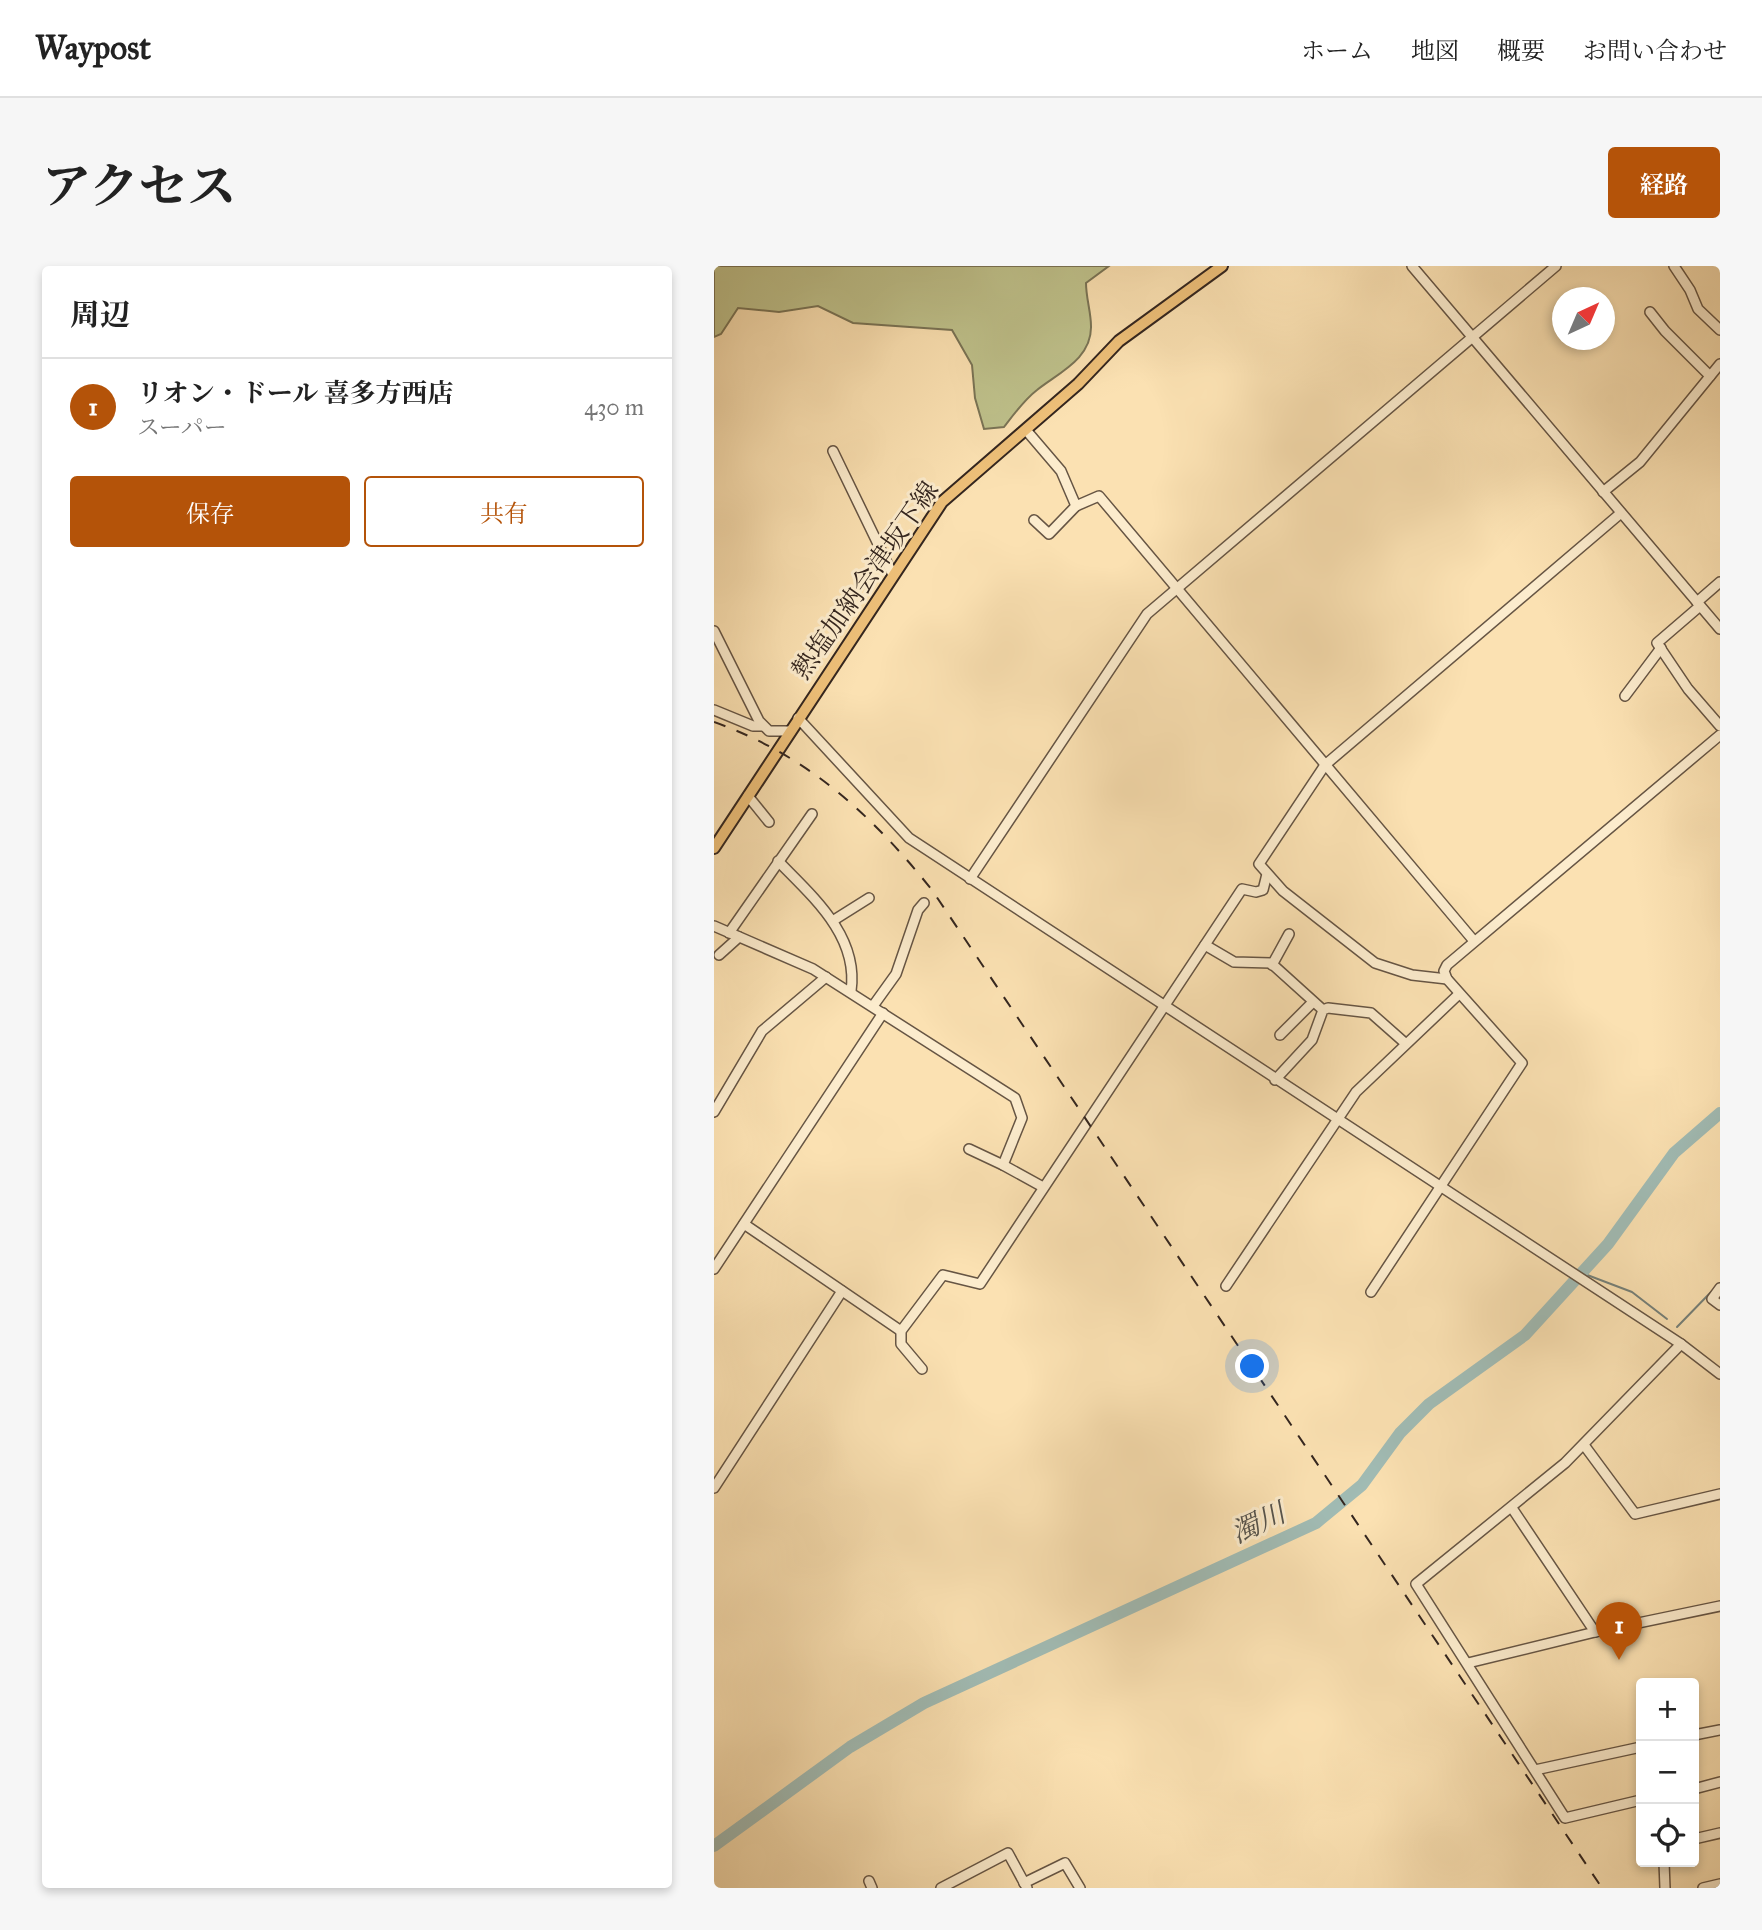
<!DOCTYPE html>
<html lang="ja">
<head>
<meta charset="utf-8">
<style>
	:root { --surface:#fff; --page:#f6f6f6; --text:#222; --muted:#767676; --line:#e0e0e0; --accent:#b45309 }
	body { margin:0; font-family:"IM FELL Great Primer","Noto Serif JP",serif; background:var(--page); color:var(--text) }
	.controls { position:absolute; right:21px; bottom:21px; display:grid; overflow:hidden; border-radius:7px; box-shadow:0 4px 10px #0003 }
	.controls button { width:63px; height:63px; display:grid; place-items:center; padding:0; border:0; border-bottom:2px solid var(--line); background:var(--surface); color:var(--text); font:35px sans-serif }
	.compass { position:absolute; left:838px; top:21px; width:63px; height:63px; border-radius:50%; background:var(--surface); box-shadow:0 4px 10px #0003; rotate:44deg }
	.you { position:absolute; left:539px; top:1101px; width:24px; height:24px; margin:-18px; border:5px solid #fff; border-radius:50%; background:#1a73e8; box-shadow:0 0 0 10px #1a73e833 }
	.badge { display:grid; place-items:center; width:46px; height:46px; border-radius:50%; background:var(--accent); color:#fff; font-size:23px; font-weight:700 }
	.pin { position:absolute; translate:-50% -58px; filter:drop-shadow(0 2px 4px #0008) }
	.pin::after { content:''; position:absolute; top:37px; width:24px; height:21px; background:inherit; clip-path:polygon(0 0,100% 0,50% 100%) }
	.list { margin:0; padding:0; list-style:none }
	h2 { display:flex; justify-content:space-between; align-items:center; height:91px; margin:0; padding:0 28px; font-size:30px }
	h2 small { font-size:23px; font-weight:400; color:var(--muted) }
	.list li { display:grid; grid-template-columns:46px 1fr auto; gap:21px; align-items:center; box-sizing:border-box; height:98px; padding:0 28px; border-top:2px solid var(--line) }
	.list b { display:block; font-size:26px; white-space:nowrap }
	.list p { margin:0; font-size:23px; white-space:nowrap; color:var(--muted) }
	.list em { font-size:23px; font-style:normal; color:var(--muted) }
	.actions { display:flex; gap:14px; padding:21px 28px }
	.actions a { flex:1; padding:16px 0; border:2px solid var(--accent); border-radius:7px; text-align:center; font-size:24px; color:var(--accent) }
	.actions .main { background:var(--accent); color:#fff }
	.icon { flex:none; width:38px; height:38px; fill:none; stroke:currentColor; stroke-width:2; stroke-linecap:round; stroke-linejoin:round }
	.map { position:relative; flex:none; width:1006px; height:1622px; overflow:hidden; border-radius:7px }
	header { display:flex; align-items:center; gap:42px; box-sizing:border-box; height:98px; padding:0 35px; background:var(--surface); border-bottom:2px solid var(--line) }
	header strong { font-size:33px }
	nav { display:flex; gap:38px; margin-inline-start:auto; font-size:24px }
	.intro { display:flex; align-items:center; justify-content:space-between; box-sizing:border-box; height:168px; padding:0 42px }
	h1 { margin:0; font-size:49px }
	.button { padding:18px 32px; border-radius:7px; background:var(--accent); color:#fff; font-size:24px; font-weight:700 }
	main { display:flex; gap:42px; padding:0 42px }
	aside { flex:1; background:var(--surface); border-radius:7px; box-shadow:0 4px 10px #0003 }
	.map>svg:first-child { display:block }
</style>
</head>
<body>
<header>
<strong>Waypost</strong>
<nav><a>ホーム</a><a>地図</a><a>概要</a><a>お問い合わせ</a></nav>
</header>
<div class="intro"><h1>アクセス</h1><a class="button">経路</a></div>
<main>
<aside>
<h2>周辺<small></small></h2>
<ul class="list">
<li><span class="badge">1</span><div><b>リオン・ドール 喜多方西店</b><p>スーパー</p></div><em>430 m</em></li>
</ul>
<div class="actions"><a class="main">保存</a><a>共有</a></div>
</aside>
<div class="map">
<svg width="1006" height="1622" viewBox="0 0 1006 1622">
	<rect width="100%" height="100%" fill="#fbe1b2"/>
	<filter id="stains"><feTurbulence type="fractalNoise" baseFrequency=".00286" numOctaves="4"/><feColorMatrix values="0 0 0 0 .2 0 0 0 0 .09 0 0 0 0 .02 0 0 0 .5 -.17"/></filter>
	<radialGradient id="worn" r=".72"><stop offset=".6" stop-color="#630" stop-opacity="0"/><stop offset="1" stop-color="#630" stop-opacity=".3"/></radialGradient>
	<!-- green -->
	<path fill="#bfc28c" stroke="#7a7456" stroke-width="2" d="M0 0H395L372 17C372 32 377 46 377 60 378 93 344 107 323 124 310 134 300 148 290 161L270 163 261 132 258 99 238 64 139 57 104 40 65 46 24 42 7 68 0 71Z"/>
	<g fill="none" stroke-linecap="round" stroke-linejoin="round">
		<!-- stream -->
		<g stroke="#758079" stroke-width="2">
			<polyline points="868,1007 918,1026 953,1053"/>
			<polyline points="963,1061 998,1025"/>
		</g>
		<!-- river -->
		<polyline stroke="#a1bcb5" stroke-width="12" points="0,1580 136,1481 210,1437 602,1257 648,1219 686,1167 715,1138 811,1069 894,978 960,887 1006,847"/>
		<defs>
			<g id="minor">
				<polyline points="698,0 1006,363"/>
				<polyline points="960,0 976,24 984,43 1006,64"/>
				<polyline points="936,46 951,65 996,110"/>
				<polyline points="312,164 347,205 362,240 385,230 760,675"/>
				<polyline points="119,185 179,309"/>
				<polyline points="889,226 926,196 1006,98"/>
				<polyline points="320,254 335,268 362,240"/>
				<polyline points="983,336 1006,316"/>
				<polyline points="986,340 943,377 974,423 1006,460"/>
				<polyline points="0,365 45,455 55,465 77,465"/>
				<polyline points="911,430 947,382"/>
				<polyline points="0,444 39,460 49,460"/>
				<polyline points="84,452 195,572 967,1078 1006,1108"/>
				<polyline points="34,530 55,556"/>
				<path d="M64 595C99 631 145 670 137 725"/>
				<polyline points="256,613 433,348 842,0"/>
				<polyline points="120,654 155,632"/>
				<polyline points="0,660 99,703 301,832 308,852 289,899 329,921"/>
				<polyline points="15,667 98,548"/>
				<polyline points="491,679 520,696 557,697 609,744"/>
				<polyline points="5,689 25,671"/>
				<polyline points="558,699 575,668"/>
				<polyline points="733,713 698,709 661,697 569,625 545,598 611,499 907,247"/>
				<polyline points="159,740 182,708 204,644 210,637"/>
				<polyline points="566,769 598,737"/>
				<polyline points="561,814 598,774 609,744 614,742 657,747 691,777"/>
				<polyline points="0,846 48,765 112,711"/>
				<polyline points="255,883 289,899"/>
				<polyline points="30,958 187,1065"/>
				<polyline points="0,1003 169,747"/>
				<polyline points="512,1020 642,826 745,728"/>
				<polyline points="1006,1022 998,1033 1006,1039"/>
				<polyline points="657,1026 808,797 733,713 730,705 733,699 1006,469"/>
				<polyline points="208,1103 187,1078 187,1065 229,1009 266,1018 528,623 542,626 549,624 553,608"/>
				<polyline points="870,1179 921,1248 1006,1228"/>
				<polyline points="0,1222 128,1025"/>
				<polyline points="798,1242 881,1366"/>
				<polyline points="754,1397 881,1366 1006,1340"/>
				<polyline points="980,1469 1006,1464"/>
				<polyline points="821,1504 927,1481"/>
				<polyline points="980,1523 1006,1516"/>
				<polyline points="927,1534 851,1552 702,1318 851,1197 967,1078"/>
				<polyline points="980,1573 1006,1567"/>
				<polyline points="950,1596 951,1622"/>
				<polyline points="155,1615 158,1622"/>
				<polyline points="310,1617 351,1597 366,1622"/>
				<polyline points="227,1622 294,1587 313,1622"/>
				<polyline points="989,1622 1006,1618"/>
			</g>
			<polyline id="major" points="0,582 228,236 364,118 405,75 508,0"/>
		</defs>
		<!-- minor casing -->
		<use href="#minor" stroke="#654" stroke-width="12"/>
		<!-- major casing -->
		<use href="#major" stroke="#34261f" stroke-width="14"/>
		<!-- minor -->
		<use href="#minor" stroke="#fceccd" stroke-width="9"/>
		<!-- major -->
		<use href="#major" stroke="#eec079" stroke-width="10"/>
		<!-- rail -->
		<path stroke="#34261f" stroke-width="2" stroke-dasharray="12 12" stroke-linecap="butt" d="M0 456C93 489 157 548 218 624L888 1622"/>
	</g>
	<g text-anchor="middle" dominant-baseline="central" stroke-width="6" stroke-linejoin="round" paint-order="stroke">
		<!-- street labels -->
		<g font-size="26" fill="#34261f" stroke="#fceccd">
			<text transform="translate(151 314) rotate(-55)">熱塩加納会津坂下線</text>
		</g>
		<!-- water labels -->
		<g font-size="28" font-style="italic" fill="#55534c" stroke="#fceccd">
			<text transform="translate(544 1257) rotate(-25)">濁川</text>
		</g>
	</g>
	<rect width="100%" height="100%" filter="url(#stains)"/>
	<rect width="100%" height="100%" fill="url(#worn)"/>
</svg>
<div class="controls">
<button>+</button>
<button>−</button>
<button><svg class="icon" aria-label="locate" viewBox="0 0 24 24"><circle cx="12" cy="12" r="6"/><path d="M12 2v4M12 18v4M2 12h4M18 12h4"/></svg></button>
</div>
<svg class="compass" viewBox="-18 -18 36 36"><path d="M0-13l5 13h-10z" fill="#e53935"/><path d="M0 13l5-13h-10z" fill="#767676"/></svg>
<div class="you"></div>
<div class="pin badge" style="left:905px;top:1394px">1</div>
</div>
</main>
</body>
</html>
